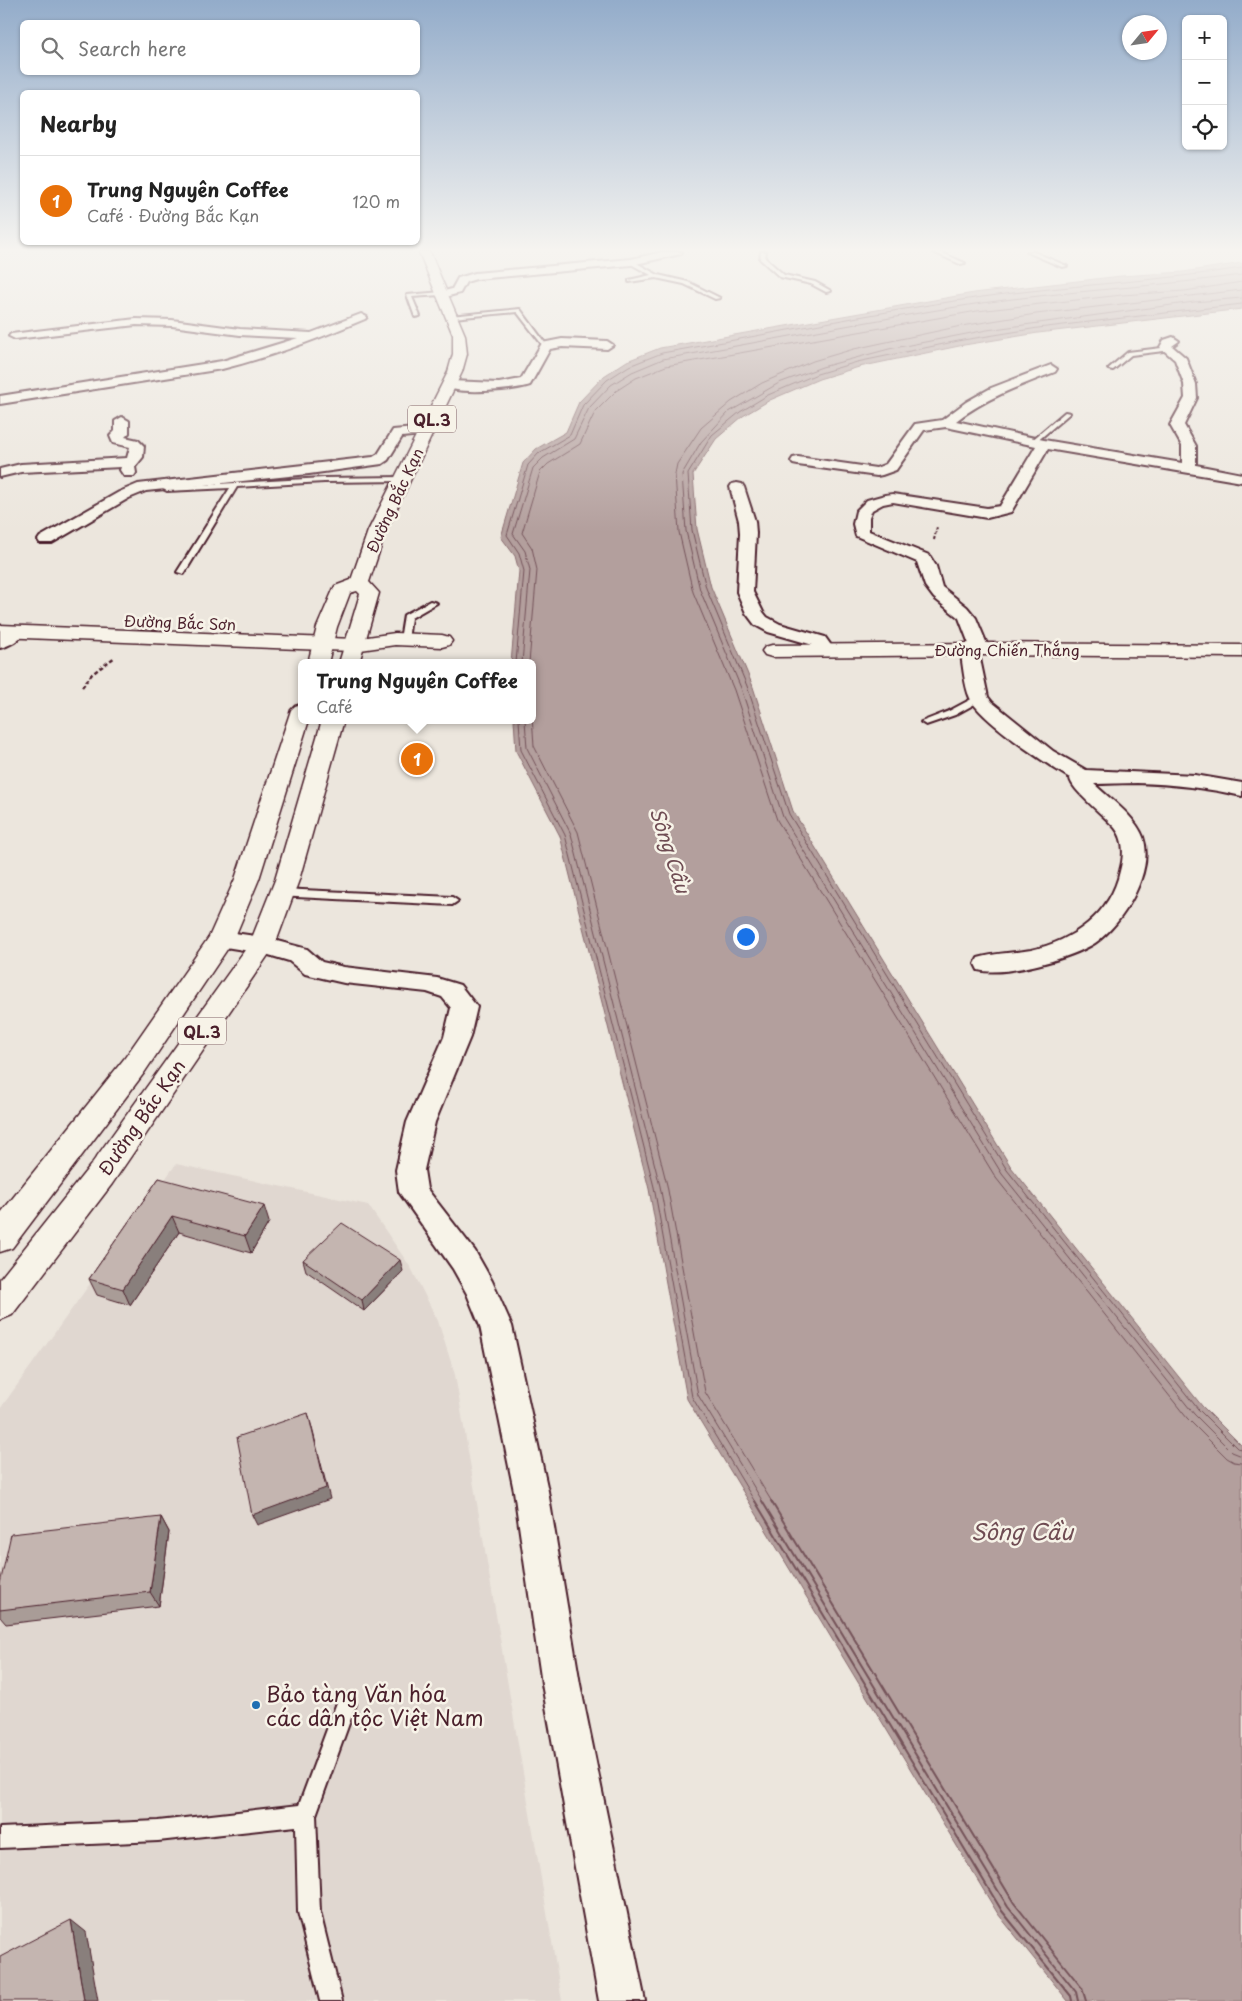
<!DOCTYPE html>
<html lang="en">
<head>
<meta charset="utf-8">
<style>
	:root { --surface:#fff; --page:#f6f6f6; --text:#222; --muted:#767676; --line:#e0e0e0; --accent:#1f6fb2 }
	body { margin:0; font-family:"Playpen Sans",sans-serif; background:var(--page); color:var(--text) }
	.controls { position:absolute; right:15px; top:15px; display:grid; overflow:hidden; border-radius:8px; box-shadow:0 1px 4px #0004 }
	.controls button { width:45px; height:45px; display:grid; place-items:center; padding:0; border:0; border-bottom:1px solid var(--line); background:var(--surface); color:var(--text); font:25px sans-serif }
	.compass { position:absolute; left:1122px; top:15px; width:45px; height:45px; border-radius:50%; background:var(--surface); box-shadow:0 1px 4px #0004; rotate:61deg }
	.you { position:absolute; left:745px; top:936px; width:18px; height:18px; margin:-12px; border:4px solid #fff; border-radius:50%; background:#1a73e8; box-shadow:0 0 0 8px #1a73e833 }
	.badge { display:grid; place-items:center; width:32px; height:32px; border-radius:50%; background:var(--accent); color:#fff; font-size:16px; font-weight:700 }
	.pin { position:absolute; translate:-50% -50%; border:2px solid #fff; box-shadow:0 1px 5px #0006 }
	.popup { position:absolute; left:298px; top:659px; width:238px; height:65px; box-sizing:border-box; display:grid; place-content:center; border-radius:8px; background:var(--surface); filter:drop-shadow(0 1px 4px #0005); font-size:16px; white-space:nowrap; color:var(--muted) }
	.popup b { font-size:19px; color:var(--text) }
	.popup::after { content:''; position:absolute; left:50%; top:100%; margin-left:-10px; border:10px solid transparent; border-top-color:var(--surface) }
	.list { margin:0; padding:0; list-style:none }
	h2 { display:flex; justify-content:space-between; align-items:center; height:65px; margin:0; padding:0 20px; font-size:21px }
	h2 small { font-size:16px; font-weight:400; color:var(--muted) }
	.list li { display:grid; grid-template-columns:32px 1fr auto; gap:15px; align-items:center; box-sizing:border-box; height:90px; padding:0 20px; border-top:1px solid var(--line) }
	.list b { display:block; font-size:19px; white-space:nowrap }
	.list p { margin:0; font-size:16px; white-space:nowrap; color:var(--muted) }
	.list em { font-size:16px; font-style:normal; color:var(--muted) }
	.icon { flex:none; width:28px; height:28px; fill:none; stroke:currentColor; stroke-width:2; stroke-linecap:round; stroke-linejoin:round }
	.map { position:relative; flex:none; width:1242px; height:2001px; overflow:hidden }
	.search { position:absolute; background:var(--surface); box-shadow:0 1px 4px #0004; left:20px; top:20px; width:400px; height:55px; display:flex; align-items:center; gap:12px; box-sizing:border-box; padding:0 18px; border-radius:8px; color:var(--muted); font-size:19px }
	.panel { position:absolute; background:var(--surface); box-shadow:0 1px 4px #0004; left:20px; top:90px; width:400px; height:155px; border-radius:8px }
	.map>svg:first-child { display:block }
</style>
</head>
<body>
<div class="map">
<svg width="1242" height="2001" viewBox="0 0 1242 2001">
	<rect width="100%" height="100%" fill="#ece6dd"/>
	<filter id="ink" filterUnits="userSpaceOnUse"><feTurbulence type="fractalNoise" baseFrequency=".02" numOctaves="2"/><feDisplacementMap in="SourceGraphic" scale="10" xChannelSelector="R" yChannelSelector="G"/><feConvolveMatrix kernelMatrix="1 2 1 2 8 2 1 2 1" color-interpolation-filters="sRGB"/></filter>
	<g filter="url(#ink)">
		<!-- built -->
		<polygon fill="#e0d7d0" points="176,1164 368,1205 411,1268 438,1321 455,1375 562,2001 0,2001 0,1409"/>
		<!-- water -->
		<polygon fill="#b39f9d" stroke="#896c6f" points="1242,263 1242,309 1038,333 964,345 859,367 819,379 770,400 743,416 716,439 693,474 697,529 711,587 752,684 793,811 1011,1167 1202,1406 1242,1446 1242,2001 1068,2001 998,1914 687,1399 649,1189 560,836 516,751 514,720 532,720 532,663 511,663 519,571 515,556 501,537 523,463 536,449 566,432 579,402 604,376 627,361 660,348 974,293 1121,276 1183,272"/>
		<g fill="none" stroke-linecap="round" stroke-linejoin="round">
			<!-- shore-far1 -->
			<g stroke="#745259" stroke-width="1">
				<polyline points="1242,290 1036,314 961,326 854,349 813,361 762,383 731,402 701,428 677,464 675,474 679,532 693,592 734,690 777,820 996,1178 1187,1418 1227,1458 1234,1462 1242,1463"/>
				<polyline points="1242,298 1194,302 987,330 889,349 822,367 779,383 729,412 701,442 682,474 686,531 700,590 741,688 783,817 1002,1174 1194,1414 1232,1452 1242,1456"/>
				<polyline points="1242,304 1038,328 963,340 857,362 817,374 768,395 740,412 712,435 688,474 692,530 706,588 747,686 789,814 1007,1170 1198,1409 1237,1448 1242,1449"/>
				<path d="M516 663 524 571 519 553 507 535 528 465 539 453 570 435 583 405 607 380 629 366 662 353C766 335 870 313 975 298 1064 285 1154 282 1242 268"/>
				<path d="M522 663 530 570 525 551 513 534 533 468 543 458 574 439 589 408 611 385 632 372 663 359C767 341 871 320 975 304 1064 291 1153 287 1242 275"/>
				<polyline points="529,663 537,570 532,548 522,533 540,472 548,464 580,444 595,412 616,391 636,378 666,366 977,311 1122,295 1185,291 1242,282"/>
				<polyline points="532,716 534,746 578,832 667,1185 705,1392 772,1502"/>
				<polyline points="519,720 521,750 565,835 654,1187 692,1397 755,1502"/>
				<polyline points="525,720 527,748 571,834 660,1186 698,1395 763,1502"/>
			</g>
			<!-- shore -->
			<g stroke="#745259" stroke-width="2">
				<polyline points="755,1501 1002,1911 1071,1996 1072,2001"/>
				<polyline points="762,1501 1008,1907 1076,1992 1078,2001"/>
				<polyline points="771,1501 1014,1903 1082,1988 1086,2001"/>
			</g>
			<defs>
				<g id="lane">
					<polygon points="761,252 766,252 765,258 784,275 815,282 831,291 826,292 811,284 780,277 760,259"/>
					<polygon points="933,252 940,252 965,263 960,264"/>
					<polygon points="1027,252 1034,252 1067,266 1062,267"/>
					<polygon points="631,260 658,275 688,282 720,298 715,299 684,284 656,278 629,282 629,280 651,275 629,263"/>
					<polygon points="442,292 440,295 412,297 420,316 415,317 407,295"/>
					<polygon points="520,309 548,347 544,347 517,312 453,318 450,316"/>
					<polygon points="1170,347 1172,350 1131,355 1113,370 1108,369 1128,352"/>
					<polygon points="1065,412 1070,413 1035,443 1031,443 1031,441"/>
					<polygon points="402,477 405,477 405,481 324,482 237,487 184,574 177,572 230,488 167,491 163,489 164,487 324,478"/>
					<polygon points="430,601 437,603 411,618 408,640 407,642 401,642 400,640 404,615"/>
					<polygon points="979,695 982,696 982,700 955,715 926,725 921,722 949,711"/>
					<polygon points="281,889 452,897 458,901 452,905 277,896 275,893"/>
					<polygon points="346,1694 353,1697 356,1704 316,1815 320,1912 342,2001 320,2001 298,1912 296,1826 158,1841 0,1848 0,1828 158,1821 299,1805 339,1697"/>
				</g>
				<g id="street">
					<polygon points="663,252 682,252 681,254 631,265 476,279 466,282 460,293 441,298 436,295 437,293 452,289 458,278 475,273 631,259"/>
					<path d="M361 314 367 317 365 319C318 339 271 357 222 369L0 404V396L222 361 298 338 240 335 172 326 136 325 15 339 9 336 11 334 136 319 172 320 240 329 311 333Z"/>
					<path d="M1173 337 1179 341 1172 346 1186 358 1196 384 1197 398 1184 425 1196 446V465L1242 474V482L1048 449 1011 512 987 518 893 502 883 504 872 510 869 517V531L929 555 936 566 942 587 967 607 976 618 989 649 986 653 979 654 988 697 992 702 1053 751 1086 770 1195 775 1242 783V796C1208 788 1173 784 1137 783 1123 783 1108 784 1094 784 1110 799 1135 816 1143 837 1155 871 1123 924 1095 943 1072 958 1005 977 978 970L975 964 978 958C996 953 1014 953 1031 950 1073 941 1111 914 1120 871 1124 857 1125 840 1115 828 1106 817 1070 789 1070 778 1048 765 980 720 970 698 964 686 963 663 960 649L963 645 969 644 959 618 934 598 925 586 917 562 856 536 853 524 856 511 867 500 885 495 893 494 987 508 1000 506 1036 446 946 427 924 430 896 470 882 475 877 476 798 465 793 464 791 461 793 458 798 457 876 468 886 464 915 424 942 420 966 402 991 388 1051 365 1057 369 1055 372C1021 385 986 398 956 421L1044 440 1182 463V446L1170 425 1185 398 1184 384 1175 360 1160 347 1164 340Z"/>
					<path d="M562 339 607 341 613 345 607 349 562 347 550 349 530 385C516 390 453 396 444 385L450 381 499 383 521 379 542 343Z"/>
					<polygon points="122,417 129,421 129,433 125,437 138,440 144,446 143,457 135,467 136,473 134,476 124,476 120,470 121,467 21,472 0,477 0,469 21,464 127,458 130,447 113,443 110,436 115,431 115,421"/>
					<polygon points="426,427 433,431 431,434 402,437 388,460 382,464 309,474 146,491 129,498 52,543 40,543 38,540 40,537 119,492 138,484 373,457 378,454 393,430"/>
					<polygon points="737,483 742,484 744,487 755,521 756,533 753,592 763,612 767,617 780,624 825,637 835,651 832,655 826,656 820,655 813,645 768,632 755,625 746,613 737,592 740,533 739,521 730,487 732,484"/>
					<path d="M16 627 22 628 25 632C20 640 9 646 0 648V635Z"/>
					<polygon points="221,931 262,937 307,949 322,962 344,967 437,978 460,985 477,1007 470,1037 435,1122 424,1170 427,1189 475,1251 492,1281 512,1326 548,1491 580,1684 645,2001 599,2001 542,1684 514,1491 480,1326 467,1294 453,1269 399,1192 396,1170 407,1122 444,1037 451,1008 442,997 427,992 344,983 305,974 289,961 262,953 213,945 209,939 213,933"/>
				</g>
				<g id="secondary">
					<polygon points="0,625 354,639 395,633 442,635 449,637 452,641 449,645 442,647 395,645 354,651 324,650 0,637"/>
					<polygon points="980,643 1242,645 1242,657 980,655 772,657 765,655 762,651 765,647 772,645"/>
				</g>
				<g id="highway">
					<polygon points="419,252 430,252 465,335 467,354 462,372 386,531 369,582 379,593 359,663 339,663 360,594 357,591 350,593 337,627 328,663 308,663 317,627 333,590 335,586 351,580 368,531 448,372 453,354 453,335"/>
					<polygon points="302,704 302,720 309,720 259,879 234,939 144,1073 12,1248 0,1252 0,1214 124,1059 209,937 235,879 291,710 295,706"/>
					<polygon points="322,720 344,720 299,880 275,945 112,1184 12,1315 0,1320 0,1279 90,1166 250,943 275,880"/>
				</g>
			</defs>
			<!-- lane casing -->
			<use href="#lane" stroke="#4a1f2b" stroke-width="4"/>
			<!-- street casing -->
			<use href="#street" stroke="#4a1f2b" stroke-width="4"/>
			<!-- secondary casing -->
			<use href="#secondary" stroke="#4a1f2b" stroke-width="3"/>
			<!-- highway casing -->
			<use href="#highway" stroke="#4a1f2b" stroke-width="3"/>
			<!-- path-far1 -->
			<polyline stroke="#4a1f2b" stroke-width="2" stroke-dasharray="3 2" stroke-linecap="butt" points="934,540 937,527"/>
			<!-- path -->
			<polyline stroke="#4a1f2b" stroke-width="2.5" stroke-dasharray="4 2.5" stroke-linecap="butt" points="82,687 92,674 115,657"/>
			<!-- lane -->
			<use href="#lane" fill="#f7f3e8" fill-rule="evenodd"/>
			<!-- street -->
			<use href="#street" fill="#f7f3e8" fill-rule="evenodd"/>
			<!-- secondary -->
			<use href="#secondary" fill="#f7f3e8" fill-rule="evenodd"/>
			<!-- highway -->
			<use href="#highway" fill="#f7f3e8" fill-rule="evenodd"/>
		</g>
		<!-- wall -->
		<g fill="#a99c97" stroke="#4a1f2b">
			<polygon points="159,1178 269,1222 251,1253 179,1232 130,1305 97,1295 89,1279"/>
			<polygon points="303,1260 403,1271 364,1311 306,1271"/>
			<polygon points="161,1517 169,1532 159,1606 6,1624 0,1617 0,1584"/>
		</g>
		<!-- shaded-wall -->
		<g fill="#897f7b" stroke="#4a1f2b">
			<polygon points="264,1206 269,1222 251,1253 245,1236"/>
			<polygon points="172,1216 179,1232 130,1305 123,1289"/>
			<polygon points="400,1260 403,1271 364,1311 362,1300"/>
			<polygon points="308,1413 311,1424 330,1499 257,1525 252,1515"/>
			<polygon points="161,1517 169,1532 159,1606 150,1592"/>
			<polygon points="71,1920 86,1932 98,2001 84,2001"/>
		</g>
		<!-- building -->
		<g fill="#c4b5b0" stroke="#4a1f2b">
			<polygon points="159,1178 264,1206 245,1236 172,1216 123,1289 89,1279"/>
			<polygon points="342,1223 400,1260 362,1300 303,1260"/>
			<polygon points="308,1413 326,1488 252,1515 237,1437"/>
			<polygon points="161,1517 150,1592 0,1610 0,1584 11,1534"/>
			<polygon points="71,1920 84,2001 0,2001 0,1957"/>
		</g>
	</g>
	<!-- sky -->
	<linearGradient id="sky" x2="0" y2="1"><stop stop-color="#93acca"/><stop offset="0.47" stop-color="#f6f4f0"/><stop offset="1" stop-color="#f6f4f0" stop-opacity="0"/></linearGradient>
	<rect width="1242" height="532" fill="url(#sky)"/>
	<!-- markers -->
	<circle fill="#1f6fb2" stroke="#f7f3e8" stroke-width="2" cx="256" cy="1705" r="5"/>
	<g text-anchor="middle" dominant-baseline="central" stroke-width="5" stroke-linejoin="round" paint-order="stroke">
		<!-- far-street labels -->
		<g font-size="15" fill="#4a1f2b" stroke="#f7f3e8">
			<text transform="translate(394 500) rotate(-65)">Đường Bắc Kạn</text>
			<text transform="translate(180 622) rotate(2)">Đường Bắc Sơn</text>
			<text x="1007" y="649">Đường Chiến Thắng</text>
		</g>
		<!-- shield labels -->
		<g fill="#f7f3e8" stroke="#7e5f64" stroke-width="1">
			<rect x="408" y="405.5" width="48" height="27" rx="4"/>
			<rect x="178" y="1017.5" width="48" height="27" rx="4"/>
		</g>
		<g font-size="16" font-weight="bold" fill="#4a1f2b">
			<text x="432" y="419">QL.3</text>
			<text x="202" y="1031">QL.3</text>
		</g>
		<!-- street labels -->
		<g font-size="18" fill="#4a1f2b" stroke="#f7f3e8">
			<text transform="translate(141 1117) rotate(-55)">Đường Bắc Kạn</text>
		</g>
		<!-- water labels -->
		<g font-size="19" font-style="italic" fill="#6f4c53" stroke="#f7f3e8">
			<text transform="translate(671 850) rotate(72)">Sông Cầu</text>
		</g>
		<!-- near-poi labels -->
		<g font-size="21" fill="#4a1f2b" stroke="#f7f3e8" text-anchor="start">
			<text x="266" y="1693">Bảo tàng Văn hóa<tspan x="266" dy="24">các dân tộc Việt Nam</tspan></text>
		</g>
		<!-- near-water labels -->
		<g font-size="22" font-style="italic" fill="#6f4c53" stroke="#f7f3e8">
			<text x="1022" y="1530">Sông Cầu</text>
		</g>
	</g>
</svg>
<div class="controls">
<button>+</button>
<button>−</button>
<button><svg class="icon" aria-label="locate" viewBox="0 0 24 24"><circle cx="12" cy="12" r="6"/><path d="M12 2v4M12 18v4M2 12h4M18 12h4"/></svg></button>
</div>
<svg class="compass" viewBox="-18 -18 36 36"><path d="M0-13l5 13h-10z" fill="#e53935"/><path d="M0 13l5-13h-10z" fill="#767676"/></svg>
<div class="you"></div>
<div class="pin badge" style="left:417px;top:759px;background:#e8710a">1</div>
<div class="popup"><b>Trung Nguyên Coffee</b>Café</div>
<div class="search"><svg class="icon" aria-label="search" viewBox="0 0 24 24"><circle cx="10" cy="10" r="6"/><path d="M15 15l6 6"/></svg>Search here</div>
<section class="panel">
<h2>Nearby<small></small></h2>
<ul class="list">
<li><span class="badge" style="background:#e8710a">1</span><div><b>Trung Nguyên Coffee</b><p>Café · Đường Bắc Kạn</p></div><em>120 m</em></li>
</ul>
</section>
</div>
</body>
</html>
